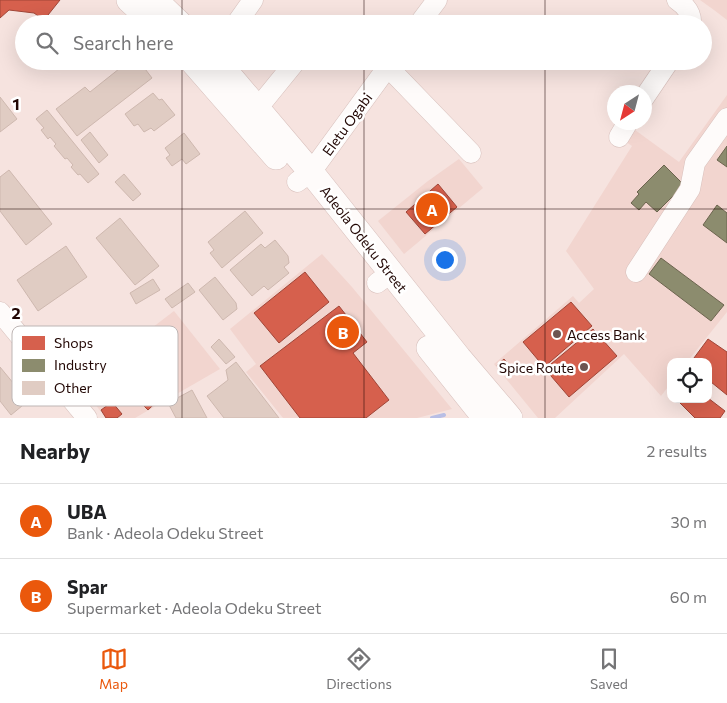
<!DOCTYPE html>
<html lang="en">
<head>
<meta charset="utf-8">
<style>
	:root { --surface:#fff; --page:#f6f6f6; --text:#202124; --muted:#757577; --line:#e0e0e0; --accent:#ea580c }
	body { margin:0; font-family:Commissioner,sans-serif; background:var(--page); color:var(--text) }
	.controls { position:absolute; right:15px; bottom:15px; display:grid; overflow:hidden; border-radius:10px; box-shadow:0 5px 20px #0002 }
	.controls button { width:45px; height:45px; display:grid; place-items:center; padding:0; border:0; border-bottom:1px solid var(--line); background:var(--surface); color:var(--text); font:25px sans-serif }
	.compass { position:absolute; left:607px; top:85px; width:45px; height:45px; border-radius:50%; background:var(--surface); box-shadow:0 5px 20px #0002; rotate:216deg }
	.you { position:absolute; left:444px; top:259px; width:18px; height:18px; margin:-12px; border:4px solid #fff; border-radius:50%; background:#1a73e8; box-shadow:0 0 0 8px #1a73e833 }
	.badge { display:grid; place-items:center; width:32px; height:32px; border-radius:50%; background:var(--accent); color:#fff; font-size:16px; font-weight:700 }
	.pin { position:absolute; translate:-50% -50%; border:2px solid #fff; box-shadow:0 1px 5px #0006 }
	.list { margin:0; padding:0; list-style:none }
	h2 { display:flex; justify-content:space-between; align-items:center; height:65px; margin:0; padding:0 20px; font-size:21px }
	h2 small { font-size:16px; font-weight:400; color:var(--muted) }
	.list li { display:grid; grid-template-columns:32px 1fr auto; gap:15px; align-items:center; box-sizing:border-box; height:75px; padding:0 20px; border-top:1px solid var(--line) }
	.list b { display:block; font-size:19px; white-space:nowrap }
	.list p { margin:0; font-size:16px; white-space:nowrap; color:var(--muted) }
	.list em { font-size:16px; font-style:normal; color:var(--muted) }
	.icon { flex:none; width:28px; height:28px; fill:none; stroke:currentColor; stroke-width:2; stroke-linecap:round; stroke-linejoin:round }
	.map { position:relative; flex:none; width:727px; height:418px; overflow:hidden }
	.search { position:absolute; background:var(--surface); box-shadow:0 5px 20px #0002; left:15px; right:15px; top:15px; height:55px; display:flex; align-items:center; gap:12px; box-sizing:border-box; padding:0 18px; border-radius:28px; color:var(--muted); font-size:19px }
	.sheet { height:215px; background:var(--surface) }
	nav { display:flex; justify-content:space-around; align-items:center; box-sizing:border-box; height:70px; border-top:1px solid var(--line); background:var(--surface); font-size:14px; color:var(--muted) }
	nav a { display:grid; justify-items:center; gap:2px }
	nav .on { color:var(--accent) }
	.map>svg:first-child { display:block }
</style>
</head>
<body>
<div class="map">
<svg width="727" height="418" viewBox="0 0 727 418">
	<rect width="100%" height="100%" fill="#f6e3df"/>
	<!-- built -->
	<g fill="#f2d5cf">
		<polygon points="700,0 727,0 727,20 714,10"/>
		<polygon points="727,95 727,312 687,362 671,362 671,383 661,396 624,354 555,418 538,418 494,364 573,296 579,303 594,289 566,251 632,146 626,142 635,130 679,162"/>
		<polygon points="459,159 483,188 404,254 378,221 428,181"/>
		<polygon points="322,254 352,287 452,409 417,418 283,418 246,372 256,364 230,329"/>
		<polygon points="174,311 220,369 135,418 106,418 79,384"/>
	</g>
	<!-- shops -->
	<g fill="#d6604d" stroke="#a04537">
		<polygon points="0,0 60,0 44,20 34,13 9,10 0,18"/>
		<polygon points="438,184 457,207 425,234 406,212"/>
		<polygon points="305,272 329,302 279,343 254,313"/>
		<polygon points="571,302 592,326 544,367 523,342"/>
		<polygon points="339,306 367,342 353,353 389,400 366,418 300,418 260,366"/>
		<polygon points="593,329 617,356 569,397 545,369"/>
		<polygon points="708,339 727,352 727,395 711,382 708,386 708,362 691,362"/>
		<polygon points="504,359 508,364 501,370 497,365"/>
		<polygon points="163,371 175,384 148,410 136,398"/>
		<polygon points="708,398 725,411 720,418 695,418 676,399 708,399"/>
		<polygon points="112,402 122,414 117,418 106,418 101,410"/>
	</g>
	<!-- industry -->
	<g fill="#8c8c6e" stroke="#6c644e">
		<polygon points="727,146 727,167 717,160"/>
		<polygon points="664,165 684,185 657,212 646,202 639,210 631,203 639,194 637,192"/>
		<polygon points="717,205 727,213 727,243 703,225"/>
		<polygon points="661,258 724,305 711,321 649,274"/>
	</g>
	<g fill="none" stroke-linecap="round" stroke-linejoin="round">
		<!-- stream -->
		<polyline stroke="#b8bee5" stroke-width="4" points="432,418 444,415"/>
	</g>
	<!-- building -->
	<g fill="#e0ccc3" stroke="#ceb8af">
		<polygon points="129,61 139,61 152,78 77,136 56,109 85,87 90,92"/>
		<polygon points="153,93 159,100 162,99 175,115 154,131 151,128 144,132 138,124 134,126 125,114"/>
		<polygon points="0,97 17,119 0,132"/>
		<polygon points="47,110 99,174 88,183 80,174 78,175 71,167 73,165 67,158 65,159 54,146 56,144 50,137 48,139 41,130 44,128 36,119"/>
		<polygon points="90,132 108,155 99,163 81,140"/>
		<polygon points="184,133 200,154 186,164 182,159 172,166 166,158 170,155 165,148"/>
		<polygon points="9,170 52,224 26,245 0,211 0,177"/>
		<polygon points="124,174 141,194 133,201 115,182"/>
		<polygon points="245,211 263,233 222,268 210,253 214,250 208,242"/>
		<polygon points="120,218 159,266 135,285 96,238"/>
		<polygon points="275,240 288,256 289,263 284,267 289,273 268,290 264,286 252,296 230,270 261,244 265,248"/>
		<polygon points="66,246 87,277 38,311 17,280"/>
		<polygon points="215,277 236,303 237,309 223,320 199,290"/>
		<polygon points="153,279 160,290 136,304 130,293"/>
		<polygon points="188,283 195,292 172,308 165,299"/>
		<polygon points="219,339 235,357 226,364 211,347"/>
		<polygon points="236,362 279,418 224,418 207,396 228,380 226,370"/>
		<polygon points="0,367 28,401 11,415 0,401"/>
		<polygon points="192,390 207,418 176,418 168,403"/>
	</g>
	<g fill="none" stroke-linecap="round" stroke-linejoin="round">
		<defs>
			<g id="minor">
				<path d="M677 0C686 6 692 13 691 24"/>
				<polyline points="236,24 253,0"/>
				<polyline points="419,24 437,0"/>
				<polyline points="388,67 471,153"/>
				<polyline points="644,98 669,61"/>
				<polyline points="257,109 296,61"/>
				<polyline points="619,137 628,122"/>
				<polyline points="297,182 311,172 392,61"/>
				<polyline points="636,272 690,189 695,163 727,118"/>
				<polyline points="377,283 391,273"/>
				<polyline points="0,312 87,418"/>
			</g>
			<g id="major">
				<polyline points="129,0 155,24"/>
				<polyline points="155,0 180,24"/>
				<polyline points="192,61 276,157"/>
				<polyline points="217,61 311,172 459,358 510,418"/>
				<polyline points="429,348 485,418"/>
			</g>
		</defs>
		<!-- minor casing -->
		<use href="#minor" stroke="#d7bfbb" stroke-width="21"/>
		<!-- major casing -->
		<use href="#major" stroke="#d7bfbb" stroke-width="26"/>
		<!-- minor -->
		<use href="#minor" stroke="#fefbfa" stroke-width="20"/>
		<!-- major -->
		<use href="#major" stroke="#fefbfa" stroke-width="25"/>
	</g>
	<!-- grid -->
	<path fill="none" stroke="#220704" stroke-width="1" stroke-opacity="0.55" d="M182 0V24M364 0V24M545 0V24M182 61V418M364 61V418M545 61V418M0 209H727"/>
	<!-- markers -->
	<g fill="#6c5451" stroke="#fff" stroke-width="2">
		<circle cx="557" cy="334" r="5"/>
		<circle cx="584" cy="367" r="5"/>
	</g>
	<g text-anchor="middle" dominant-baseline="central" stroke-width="5" stroke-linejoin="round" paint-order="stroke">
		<!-- street labels -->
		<g font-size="14" fill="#220704" stroke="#fff">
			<text transform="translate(347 124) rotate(-54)">Eletu Ogabi</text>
			<text transform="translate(364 239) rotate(52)">Adeola Odeku Street</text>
		</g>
		<!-- poi labels -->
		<g font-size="14" fill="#220704" stroke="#fff" text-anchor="start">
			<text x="567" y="334">Access Bank</text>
			<text x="574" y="367" text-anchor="end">Spice Route</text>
		</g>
	</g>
	<!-- legend -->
	<rect x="12" y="326" width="166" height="80" rx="8" fill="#fff" stroke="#bdb5b4" stroke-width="1"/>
	<rect x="22" y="336" width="23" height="14" fill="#d6604d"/>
	<rect x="22" y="359" width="23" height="13" fill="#8c8c6e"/>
	<rect x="22" y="381" width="23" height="14" fill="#e0ccc3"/>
	<g font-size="14" fill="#220704">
		<text x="54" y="348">Shops</text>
		<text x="54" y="370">Industry</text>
		<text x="54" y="393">Other</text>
	</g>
	<g font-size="16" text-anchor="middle" font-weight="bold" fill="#220704" stroke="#fff" stroke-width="5" stroke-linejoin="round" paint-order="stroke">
		<text x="16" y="110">1</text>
		<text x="16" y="319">2</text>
	</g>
</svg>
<div class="controls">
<button><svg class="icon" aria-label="locate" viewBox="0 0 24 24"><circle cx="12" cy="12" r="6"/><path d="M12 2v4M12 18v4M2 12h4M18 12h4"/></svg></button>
</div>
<svg class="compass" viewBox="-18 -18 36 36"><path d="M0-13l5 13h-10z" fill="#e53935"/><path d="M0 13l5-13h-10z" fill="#757577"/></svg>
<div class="you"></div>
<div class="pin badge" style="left:432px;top:209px">A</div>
<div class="pin badge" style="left:343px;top:332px">B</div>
<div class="search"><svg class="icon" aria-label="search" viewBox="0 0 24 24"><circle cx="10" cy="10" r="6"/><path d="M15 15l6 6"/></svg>Search here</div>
</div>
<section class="sheet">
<h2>Nearby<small>2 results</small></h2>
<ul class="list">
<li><span class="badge">A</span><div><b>UBA</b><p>Bank · Adeola Odeku Street</p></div><em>30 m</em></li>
<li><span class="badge">B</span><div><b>Spar</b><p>Supermarket · Adeola Odeku Street</p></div><em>60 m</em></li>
</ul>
</section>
<nav>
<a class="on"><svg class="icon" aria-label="map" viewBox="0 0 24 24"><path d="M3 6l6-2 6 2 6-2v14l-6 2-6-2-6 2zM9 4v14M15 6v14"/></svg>Map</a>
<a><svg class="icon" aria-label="directions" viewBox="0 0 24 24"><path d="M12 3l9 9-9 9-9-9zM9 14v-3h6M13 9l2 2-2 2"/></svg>Directions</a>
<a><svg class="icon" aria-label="saved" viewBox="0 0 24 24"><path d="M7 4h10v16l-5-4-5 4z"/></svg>Saved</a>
</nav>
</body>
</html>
